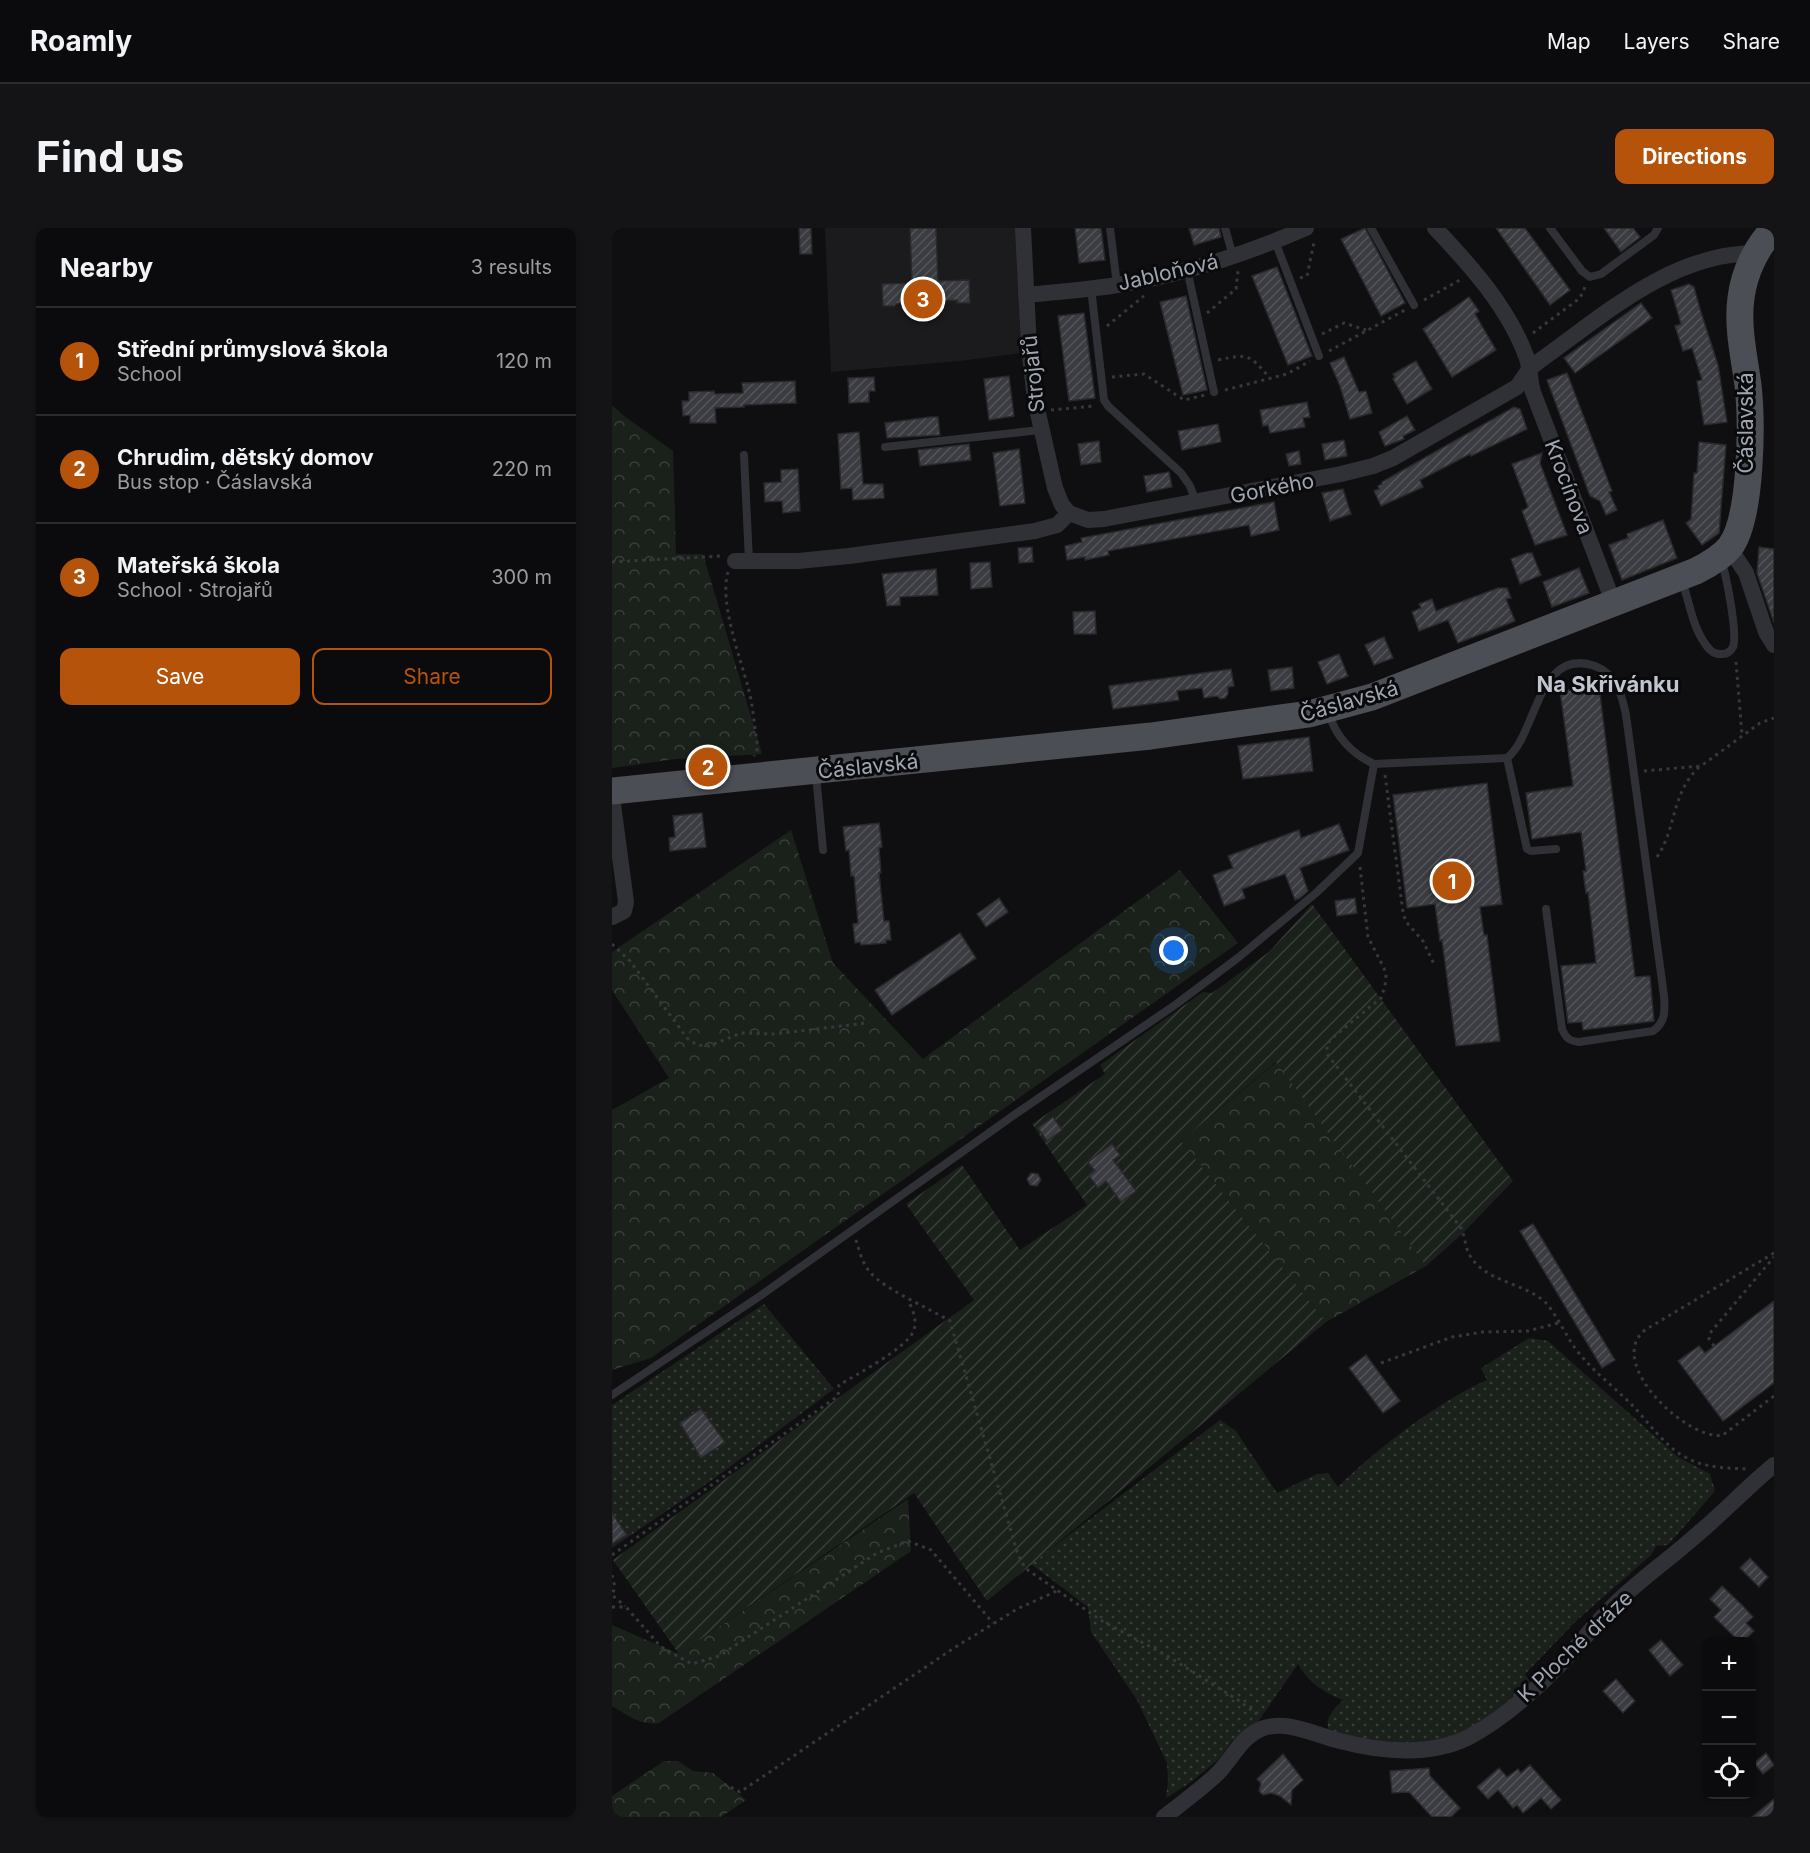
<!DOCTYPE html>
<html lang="en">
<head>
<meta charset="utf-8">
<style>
	:root { --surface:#0b0b0d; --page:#141416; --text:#f1f3f6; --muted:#9a9b9d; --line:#2b2b2e; --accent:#b45309 }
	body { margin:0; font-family:Inter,sans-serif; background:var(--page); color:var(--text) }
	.controls { position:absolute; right:18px; bottom:18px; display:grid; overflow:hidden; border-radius:12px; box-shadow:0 2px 4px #0004 }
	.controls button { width:54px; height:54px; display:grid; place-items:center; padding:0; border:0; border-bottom:2px solid var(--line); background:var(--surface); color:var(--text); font:30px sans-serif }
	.you { position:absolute; left:562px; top:723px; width:21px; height:21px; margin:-15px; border:4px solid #fff; border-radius:50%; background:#1a73e8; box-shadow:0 0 0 9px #1a73e833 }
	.badge { display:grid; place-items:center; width:39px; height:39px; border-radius:50%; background:var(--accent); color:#fff; font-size:20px; font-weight:700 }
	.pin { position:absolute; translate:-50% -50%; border:3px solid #fff; box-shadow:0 2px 6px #0006 }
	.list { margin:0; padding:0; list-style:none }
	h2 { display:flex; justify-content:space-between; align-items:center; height:78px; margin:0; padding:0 24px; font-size:26px }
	h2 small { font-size:20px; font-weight:400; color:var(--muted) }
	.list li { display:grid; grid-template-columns:39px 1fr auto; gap:18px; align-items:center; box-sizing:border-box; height:108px; padding:0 24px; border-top:2px solid var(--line) }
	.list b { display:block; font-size:22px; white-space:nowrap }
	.list p { margin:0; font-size:20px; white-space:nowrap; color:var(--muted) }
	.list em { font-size:20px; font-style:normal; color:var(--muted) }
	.actions { display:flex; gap:12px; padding:18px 24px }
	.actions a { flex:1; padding:14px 0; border:2px solid var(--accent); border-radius:12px; text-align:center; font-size:21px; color:var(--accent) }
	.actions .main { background:var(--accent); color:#fff }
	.icon { flex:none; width:33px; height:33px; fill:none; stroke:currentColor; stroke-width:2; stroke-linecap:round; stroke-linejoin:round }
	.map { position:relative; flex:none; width:1162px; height:1589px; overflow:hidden; border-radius:12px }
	header { display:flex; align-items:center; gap:36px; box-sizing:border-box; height:84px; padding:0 30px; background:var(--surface); border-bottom:2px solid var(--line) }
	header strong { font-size:28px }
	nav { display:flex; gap:33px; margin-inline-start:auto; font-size:21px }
	.intro { display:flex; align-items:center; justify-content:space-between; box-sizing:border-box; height:144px; padding:0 36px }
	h1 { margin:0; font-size:42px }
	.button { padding:15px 27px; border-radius:12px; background:var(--accent); color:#fff; font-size:21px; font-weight:700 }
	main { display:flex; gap:36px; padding:0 36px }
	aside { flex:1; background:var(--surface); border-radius:12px; box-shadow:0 2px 4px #0004 }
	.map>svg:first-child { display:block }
</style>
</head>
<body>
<header>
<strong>Roamly</strong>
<nav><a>Map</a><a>Layers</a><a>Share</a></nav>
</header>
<div class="intro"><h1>Find us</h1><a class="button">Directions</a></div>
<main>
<aside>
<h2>Nearby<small>3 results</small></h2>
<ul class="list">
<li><span class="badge">1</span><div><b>Střední průmyslová škola</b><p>School</p></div><em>120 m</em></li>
<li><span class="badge">2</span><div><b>Chrudim, dětský domov</b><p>Bus stop · Čáslavská</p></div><em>220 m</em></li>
<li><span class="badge">3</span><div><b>Mateřská škola</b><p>School · Strojařů</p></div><em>300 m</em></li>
</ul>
<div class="actions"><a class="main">Save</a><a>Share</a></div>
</aside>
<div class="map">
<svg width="1162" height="1589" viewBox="0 0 1162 1589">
	<defs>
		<pattern id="grass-dots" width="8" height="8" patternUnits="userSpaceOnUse" patternTransform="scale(1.5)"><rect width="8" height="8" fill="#1a211a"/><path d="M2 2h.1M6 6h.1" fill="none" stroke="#383e39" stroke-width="1.8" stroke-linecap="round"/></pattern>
		<pattern id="forest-crowns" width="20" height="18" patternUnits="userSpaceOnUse" patternTransform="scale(1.5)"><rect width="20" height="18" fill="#1a211a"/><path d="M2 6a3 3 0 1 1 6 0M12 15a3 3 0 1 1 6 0" fill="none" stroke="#383e39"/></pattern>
		<pattern id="garden-furrows" width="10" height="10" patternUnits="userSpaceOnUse" patternTransform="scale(1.5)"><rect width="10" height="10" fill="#1a211a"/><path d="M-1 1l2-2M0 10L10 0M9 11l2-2" fill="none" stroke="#383e39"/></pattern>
		<pattern id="building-hatch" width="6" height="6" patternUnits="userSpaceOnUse" patternTransform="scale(1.5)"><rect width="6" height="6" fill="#3b3c41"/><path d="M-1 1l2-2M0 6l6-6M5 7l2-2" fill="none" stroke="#54555a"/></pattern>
	</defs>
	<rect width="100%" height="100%" fill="#0f0f11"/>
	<!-- built -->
	<polygon fill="#1b1b1e" points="213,0 404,0 409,125 348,133 219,144"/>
	<!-- grass -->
	<g fill="url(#grass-dots)">
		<polygon points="152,1076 222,1161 103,1250 0,1320 0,1177"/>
		<path d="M917 1110 936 1113 1066 1229 1098 1246 1103 1263 1056 1317 1044 1318 1039 1327 963 1394 913 1446 918 1454 891 1480 850 1504 817 1516 780 1515 718 1505C711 1490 721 1483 731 1472 711 1464 697 1455 686 1436L645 1495 619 1514 607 1531 579 1554 554 1570 556 1554 555 1535 525 1472 479 1404 476 1379 419 1336 608 1192 624 1203 665 1265 705 1246 716 1245 726 1259C763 1222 827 1173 875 1152L869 1140Z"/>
	</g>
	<!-- forest -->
	<g fill="url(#forest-crowns)">
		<polygon points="0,177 12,188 61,223 64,326 91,326 150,526 64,531 0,540"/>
		<polygon points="179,602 221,735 311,831 568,642 626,715 39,1130 0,1142 0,882 57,850 0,762 0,724"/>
		<polygon points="665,834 814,1038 714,1094 569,913"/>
		<path d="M296 1271 299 1323 47 1495C29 1498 15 1487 0 1478V1397L67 1426Z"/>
		<polygon points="52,1533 66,1533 81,1543 101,1545 134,1572 109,1589 0,1589 0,1568"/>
	</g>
	<!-- garden -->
	<polygon fill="url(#garden-furrows)" points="700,676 901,953 850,1006 814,1038 664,834 569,913 714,1094 375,1373 302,1265 67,1426 1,1332 362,1072 294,976 350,937 408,1022 475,977 420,896 493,846 488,837 591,764 600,765 657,724"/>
	<!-- building -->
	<g fill="url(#building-hatch)" stroke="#29292d" stroke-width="1.5">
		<polygon points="187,0 199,0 200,26 188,26"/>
		<polygon points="298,0 324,0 326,53 357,52 358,75 345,75 345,72 284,76 283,78 271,78 270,56 300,55"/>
		<polygon points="463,0 489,0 493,32 467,35"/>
		<polygon points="577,0 607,0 609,9 582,17"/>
		<polygon points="753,0 793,75 769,88 729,11"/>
		<polygon points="884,0 913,0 958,62 938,77"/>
		<polygon points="992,0 1021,0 1028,9 1009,24"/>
		<polygon points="665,39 700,128 676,137 640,48"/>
		<polygon points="1077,56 1082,59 1088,81 1106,137 1115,194 1092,197 1085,153 1090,152 1080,120 1071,123 1063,98 1069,96 1059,62"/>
		<polygon points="574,68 595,162 571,167 548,74"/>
		<polygon points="857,69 867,83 863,86 884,122 840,149 811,101"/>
		<polygon points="1029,75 1040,90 963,145 952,130"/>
		<polygon points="472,85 483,170 457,173 446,88"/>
		<polygon points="732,129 747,164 754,163 760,185 738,191 728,158 718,135"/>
		<polygon points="804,133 820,161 795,176 781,151 783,149 781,146"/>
		<polygon points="955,145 1000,263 997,264 1005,282 994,287 988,273 978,268 935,152"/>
		<polygon points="397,148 402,188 377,192 372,151"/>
		<polygon points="262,149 263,163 257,163 257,174 237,175 236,150"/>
		<polygon points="183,153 184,175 132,177 132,179 103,180 104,195 78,195 78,187 71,188 70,173 77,173 77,164 102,163 103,166 131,165 130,155"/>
		<polygon points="695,174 698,189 691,190 693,199 658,205 656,197 651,198 648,182"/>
		<polygon points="902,179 908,181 915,201 859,228 858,226 808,252 811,259 769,278 762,263 767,261 766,258 770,256 770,254"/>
		<polygon points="795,188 803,202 791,208 792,211 773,218 767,204"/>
		<polygon points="318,189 326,189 328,207 275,210 273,195"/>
		<polygon points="606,196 609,214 570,222 566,203"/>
		<polygon points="247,204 251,256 271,256 272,270 241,272 240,260 229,261 226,206"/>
		<polygon points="732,212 735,228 713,232 710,216"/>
		<polygon points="487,213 489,234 469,237 466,216"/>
		<polygon points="1087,214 1114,217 1107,305 1090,317 1074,295 1079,291 1082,245 1085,245"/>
		<polygon points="357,216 359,232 308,238 306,222"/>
		<polygon points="407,221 413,275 388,278 381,225"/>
		<polygon points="687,223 689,236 677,238 674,226"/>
		<polygon points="930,225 928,235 955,307 923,317 910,283 916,279 900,236"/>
		<polygon points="186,241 188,283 171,285 170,273 153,274 152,255 169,254 169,242"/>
		<polygon points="557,244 560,259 535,264 532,248"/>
		<polygon points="731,261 739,286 718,293 710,265"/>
		<polygon points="662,274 667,302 639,308 637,297 496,323 497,327 473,332 473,329 455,332 453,318 470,314 469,310"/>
		<polygon points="1051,292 1065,330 1010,352 997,317 1016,310 1015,306"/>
		<polygon points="420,319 421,334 407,335 406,320"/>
		<polygon points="1147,319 1162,321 1162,395 1145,345"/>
		<polygon points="915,325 920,325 929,347 908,356 899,331"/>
		<polygon points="378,334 380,359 359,361 358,335"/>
		<polygon points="967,340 977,365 940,379 931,354"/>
		<polygon points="324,341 326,367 288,369 288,377 275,378 270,346"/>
		<polygon points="886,360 895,360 899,370 894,371 903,393 846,415 836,392 807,403 800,384 809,380 807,376 820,371 824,383"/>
		<polygon points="483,383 484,406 462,406 461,384"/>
		<polygon points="772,409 781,430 762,437 753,417"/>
		<polygon points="727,426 736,448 715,456 706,434"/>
		<polygon points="680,439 682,460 659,463 656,442"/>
		<polygon points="619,441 622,458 616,459 616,466 613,470 608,471 605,468 592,470 590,460 565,463 567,472 501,481 497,458"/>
		<polygon points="987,458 1023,749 1038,748 1042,793 971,802 970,794 956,795 949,738 984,735 976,664 974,665 971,643 974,643 969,604 920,611 914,565 961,558 948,463"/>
		<polygon points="697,509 701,543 631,551 626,518"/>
		<polygon points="875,555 890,676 868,679 872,707 875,707 888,813 844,818 830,712 828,713 823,676 795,680 781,567"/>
		<polygon points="90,585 94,619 58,623 57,610 63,609 61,588"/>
		<polygon points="267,595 270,619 267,620 269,645 267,645 272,693 277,693 279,712 274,712 274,715 249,717 248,714 243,715 241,696 246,695 242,648 239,648 237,622 234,623 231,599"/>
		<polygon points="727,596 737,622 688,640 696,663 688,670 683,672 673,646 630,661 633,670 612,678 601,647 621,640 616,628 687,602 689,610"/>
		<polygon points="387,670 396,684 374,699 365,686"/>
		<polygon points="743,670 745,685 725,688 723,673"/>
		<polygon points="348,705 364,730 280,787 263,762"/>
		<polygon points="441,889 450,902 435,913 426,900"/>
		<polygon points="500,916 508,927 501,932 524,963 509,974 494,953 486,960 477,948 483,943 476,934"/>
		<polygon points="419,945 426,946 429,952 425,958 418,957 415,951"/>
		<polygon points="921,996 1003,1132 990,1140 908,1003"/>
		<polygon points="1162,1073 1162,1155 1111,1193 1066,1133 1087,1118 1093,1125"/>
		<polygon points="754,1127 788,1173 771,1185 737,1140"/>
		<polygon points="89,1181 113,1214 89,1230 68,1195"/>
		<polygon points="0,1285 15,1307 0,1316"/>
		<polygon points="1138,1330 1156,1349 1147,1359 1128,1340"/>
		<polygon points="1110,1358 1130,1377 1141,1389 1134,1395 1142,1403 1131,1413 1127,1413 1102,1389 1109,1382 1098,1371"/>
		<polygon points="1049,1412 1071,1437 1058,1448 1037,1422"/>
		<polygon points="1004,1451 1023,1473 1011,1485 991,1463"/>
		<polygon points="1154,1525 1162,1537 1151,1546 1142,1535"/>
		<polygon points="671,1526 691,1552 680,1562 679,1577 668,1568 659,1565 651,1567 647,1563 649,1555 645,1551"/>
		<polygon points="918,1537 949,1572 939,1581 929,1570 911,1585 905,1577 901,1580 886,1562 876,1571 865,1559 887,1540 895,1549 906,1541 909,1545"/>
		<polygon points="817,1540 818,1548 848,1580 839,1589 820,1589 797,1564 780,1565 778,1543"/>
		<polygon points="1162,1571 1162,1589 1140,1589"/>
	</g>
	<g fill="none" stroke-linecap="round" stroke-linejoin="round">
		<!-- path -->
		<g stroke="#36383d" stroke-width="3" stroke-dasharray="3 4.5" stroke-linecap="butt">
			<polyline points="688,50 695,48 702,14"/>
			<polyline points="812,72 848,52"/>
			<polyline points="595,85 624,61 626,43"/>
			<polyline points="495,98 532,68"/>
			<polyline points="921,105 968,70 973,59"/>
			<polyline points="710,106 732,95 754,102"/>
			<polyline points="717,123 793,82"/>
			<path d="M606 132C638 125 637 127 658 150"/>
			<polyline points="500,149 532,146 572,172 593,167"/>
			<polyline points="613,162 675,146 698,133"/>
			<polyline points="439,182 483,178"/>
			<polyline points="0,334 109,328"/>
			<path d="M116 344C107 374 128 429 136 459 141 477 142 496 145 514V522L142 528"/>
			<polyline points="1124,434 1130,507"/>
			<polyline points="1032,543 1089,538 1148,495 1162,490"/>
			<polyline points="773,547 791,684 794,694 811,713 822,736"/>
			<path d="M1045 629C1065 599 1059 566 1087 539"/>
			<path d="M748 639 756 709 772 740 774 748 773 758 769 770 719 811 715 817V826L849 1000C853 1008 853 1018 857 1026 872 1054 911 1054 933 1074 941 1081 955 1109 963 1120 979 1142 999 1156 1018 1175 1035 1192 1051 1217 1073 1229 1092 1240 1114 1240 1135 1241"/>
			<polyline points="0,716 18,733 75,810 85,817 97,818 129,805 162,806 255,795"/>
			<path d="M244 1012C247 1022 250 1034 257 1043 271 1061 317 1080 338 1093L406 1327 413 1340 490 1393 552 1426 626 1472 645 1486"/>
			<path d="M1162 1025 1033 1102C992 1135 1077 1214 1111 1207L1162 1168"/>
			<polyline points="1102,1118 1097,1111 1098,1105 1162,1029"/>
			<polyline points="769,1135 840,1109 871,1104 916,1103 946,1095"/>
			<path d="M0 1327 226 1168 227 1157C244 1147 294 1120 301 1104 306 1094 301 1082 296 1072"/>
			<polyline points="0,1347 3,1359 0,1367 13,1378"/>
			<polyline points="0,1379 14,1379 49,1419 80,1436 107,1428 265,1325 296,1313 319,1322 381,1395"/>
			<polyline points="112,1556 128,1564 342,1420 405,1381 447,1362"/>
		</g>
		<!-- lane -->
		<g stroke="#303136" stroke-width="8">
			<polyline points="498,0 505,57"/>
			<polyline points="613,0 621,28"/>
			<polyline points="759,0 802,77"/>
			<polyline points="938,0 970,43 978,49 989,46 1042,7 1046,0"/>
			<polyline points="663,13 707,128"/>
			<polyline points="575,41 602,164"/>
			<polyline points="479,60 492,172 496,178 569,245 578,258 584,274"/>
			<polyline points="273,219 428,202"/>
			<polyline points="132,227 137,333"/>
			<path d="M1070 353C1077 372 1080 397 1092 414 1096 421 1102 427 1110 426 1115 426 1119 423 1121 419 1126 406 1114 346 1109 332"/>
			<polyline points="895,530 915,621 919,623 944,621"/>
			<path d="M762 536 895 530C925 507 925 418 983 438 1004 446 1010 467 1014 487L1052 768C1053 782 1054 794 1041 803L967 814C957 813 954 810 950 801L934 681"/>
			<polyline points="204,547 211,622"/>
			<path d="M0 1167 148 1068 402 887 563 777 627 729 704 665 746 625 762 536C740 526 723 508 717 485"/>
		</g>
		<!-- street -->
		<g stroke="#303136" stroke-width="16">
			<path d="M411 0 417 119 423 172 443 260 450 277 457 285 476 292 492 291 729 246 761 238 781 230 905 159 918 140 926 134C991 88 1059 25 1144 25"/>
			<path d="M823 0C858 37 896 79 914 128 919 140 917 152 921 164L1002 376"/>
			<path d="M414 67C444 64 475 62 505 57 570 47 634 26 694 0"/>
			<polyline points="1117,319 1134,345 1154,404 1162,417"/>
			<polyline points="123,333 186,333 237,328 423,303 445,297 457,285"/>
			<polyline points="0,569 14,674 12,683 0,689"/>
			<path d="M552 1589C570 1575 588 1562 605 1546 620 1531 629 1509 649 1501 675 1491 703 1507 728 1513 770 1524 817 1529 857 1509 893 1490 931 1455 959 1425 972 1411 984 1395 998 1381 1023 1355 1054 1334 1081 1310 1109 1287 1134 1260 1162 1237"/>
		</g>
		<!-- primary -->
		<path stroke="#4c4e55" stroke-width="27" d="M0 563 539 508 697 486 760 469 1084 343C1096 337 1109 330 1118 319 1140 290 1140 193 1136 157 1132 128 1125 98 1129 70 1132 45 1144 19 1162 1"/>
	</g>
	<g text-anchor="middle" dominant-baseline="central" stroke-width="6" stroke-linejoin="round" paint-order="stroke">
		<!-- street labels -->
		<g font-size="21" fill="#9fa6b3" stroke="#0a0a0c">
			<text transform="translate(556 44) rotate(-13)">Jabloňová</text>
			<text transform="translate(421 146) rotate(-96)">Strojařů</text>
			<text transform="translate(1133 195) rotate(-90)">Čáslavská</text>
			<text transform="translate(957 259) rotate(69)">Krocínova</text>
			<text transform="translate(660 260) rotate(-11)">Gorkého</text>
			<text transform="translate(737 473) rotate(-16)">Čáslavská</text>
			<text transform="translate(256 538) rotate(-6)">Čáslavská</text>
			<text transform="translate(963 1418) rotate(-44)">K Ploché dráze</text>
		</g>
		<!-- neighbourhood labels -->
		<g font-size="22" font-weight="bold" fill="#c1c5cf" stroke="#0a0a0c">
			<text x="996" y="456">Na Skřivánku</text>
		</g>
	</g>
</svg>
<div class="controls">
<button>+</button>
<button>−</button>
<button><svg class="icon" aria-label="locate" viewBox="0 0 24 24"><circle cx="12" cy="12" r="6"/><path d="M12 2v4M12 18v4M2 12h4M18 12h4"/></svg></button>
</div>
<div class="you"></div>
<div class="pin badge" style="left:840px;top:653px">1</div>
<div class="pin badge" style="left:96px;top:539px">2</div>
<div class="pin badge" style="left:311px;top:71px">3</div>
</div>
</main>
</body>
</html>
